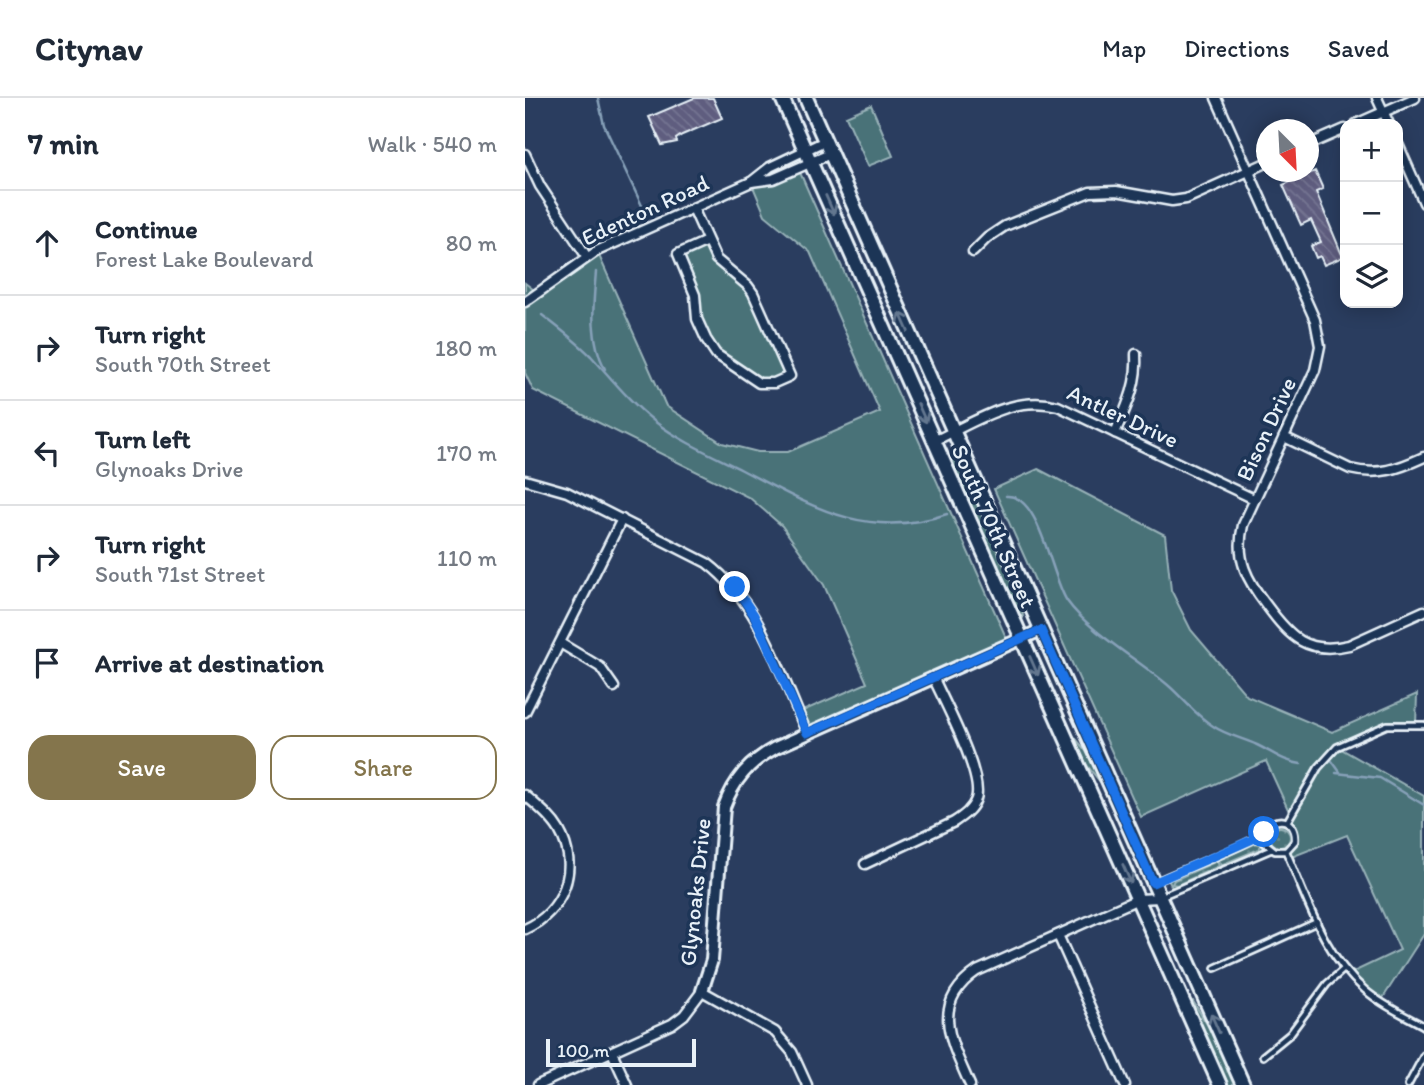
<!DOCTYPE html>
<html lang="en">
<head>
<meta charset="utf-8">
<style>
	:root { --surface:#fff; --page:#f2f2f3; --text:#1f2937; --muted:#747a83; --line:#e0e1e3; --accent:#84754c }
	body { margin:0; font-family:Itim,sans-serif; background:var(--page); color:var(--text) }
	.controls { position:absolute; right:21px; top:21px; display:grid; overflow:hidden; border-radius:14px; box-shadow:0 4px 18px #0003 }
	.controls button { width:63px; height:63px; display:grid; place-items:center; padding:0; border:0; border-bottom:2px solid var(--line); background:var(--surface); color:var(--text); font:35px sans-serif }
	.compass { position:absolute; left:731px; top:21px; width:63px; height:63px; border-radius:50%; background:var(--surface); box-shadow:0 4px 18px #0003; rotate:156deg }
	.scale { position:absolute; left:21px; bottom:18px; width:150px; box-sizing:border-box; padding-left:7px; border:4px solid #e8f1f8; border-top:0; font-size:19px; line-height:24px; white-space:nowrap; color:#e8f1f8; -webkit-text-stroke:5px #1d3557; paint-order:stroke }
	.stop { position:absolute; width:21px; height:21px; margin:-16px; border:5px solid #1a73e8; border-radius:50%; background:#fff }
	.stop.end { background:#1a73e8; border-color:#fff; box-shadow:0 2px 7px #0008 }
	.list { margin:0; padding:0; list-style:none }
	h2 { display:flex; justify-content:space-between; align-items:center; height:91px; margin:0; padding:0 28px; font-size:30px }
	h2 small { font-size:23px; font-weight:400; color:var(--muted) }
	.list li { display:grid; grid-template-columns:46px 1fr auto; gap:21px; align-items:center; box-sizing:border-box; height:105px; padding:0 28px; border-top:2px solid var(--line) }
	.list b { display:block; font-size:26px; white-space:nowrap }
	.list p { margin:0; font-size:23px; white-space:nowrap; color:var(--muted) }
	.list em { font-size:23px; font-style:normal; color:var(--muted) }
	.actions { display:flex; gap:14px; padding:21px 28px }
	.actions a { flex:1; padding:16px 0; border:2px solid var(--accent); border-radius:21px; text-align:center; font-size:24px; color:var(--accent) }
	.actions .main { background:var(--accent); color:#fff }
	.icon { flex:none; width:38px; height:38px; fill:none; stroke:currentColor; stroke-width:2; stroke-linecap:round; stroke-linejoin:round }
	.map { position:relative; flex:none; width:899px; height:987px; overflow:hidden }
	header { display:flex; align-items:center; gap:42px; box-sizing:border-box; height:98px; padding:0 35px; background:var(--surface); border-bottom:2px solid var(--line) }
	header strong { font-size:33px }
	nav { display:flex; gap:38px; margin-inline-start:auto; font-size:24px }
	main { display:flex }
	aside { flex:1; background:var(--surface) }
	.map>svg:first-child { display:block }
</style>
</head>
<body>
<header>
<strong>Citynav</strong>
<nav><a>Map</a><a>Directions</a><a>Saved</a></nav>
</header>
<main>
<aside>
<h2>7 min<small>Walk · 540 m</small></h2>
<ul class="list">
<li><svg class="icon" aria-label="ahead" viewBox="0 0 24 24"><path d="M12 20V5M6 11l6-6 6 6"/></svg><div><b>Continue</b><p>Forest Lake Boulevard</p></div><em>80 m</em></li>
<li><svg class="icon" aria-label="right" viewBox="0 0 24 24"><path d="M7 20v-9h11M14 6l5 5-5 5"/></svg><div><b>Turn right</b><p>South 70th Street</p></div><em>180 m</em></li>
<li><svg class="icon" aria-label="left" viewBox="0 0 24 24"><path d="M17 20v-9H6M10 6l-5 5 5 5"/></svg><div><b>Turn left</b><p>Glynoaks Drive</p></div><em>170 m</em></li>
<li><svg class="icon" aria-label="right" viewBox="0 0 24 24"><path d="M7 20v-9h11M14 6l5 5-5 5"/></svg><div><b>Turn right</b><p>South 71st Street</p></div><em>110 m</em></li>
<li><svg class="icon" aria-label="arrive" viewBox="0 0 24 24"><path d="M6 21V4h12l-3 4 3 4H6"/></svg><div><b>Arrive at destination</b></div></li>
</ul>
<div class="actions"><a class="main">Save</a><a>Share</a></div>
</aside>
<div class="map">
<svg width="899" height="987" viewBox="0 0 899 987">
	<defs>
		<pattern id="grass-tufts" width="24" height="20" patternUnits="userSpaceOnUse" patternTransform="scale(1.75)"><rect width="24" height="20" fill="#497278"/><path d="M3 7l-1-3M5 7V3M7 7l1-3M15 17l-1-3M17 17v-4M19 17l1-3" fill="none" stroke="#63878c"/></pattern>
		<pattern id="garden-dots" width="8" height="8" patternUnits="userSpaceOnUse" patternTransform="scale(1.75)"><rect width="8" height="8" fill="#497278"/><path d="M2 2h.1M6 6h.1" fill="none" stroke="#63878c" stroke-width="1.8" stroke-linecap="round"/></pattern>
		<pattern id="building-back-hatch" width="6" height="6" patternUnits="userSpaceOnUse" patternTransform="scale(1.75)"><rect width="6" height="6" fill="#5e5d7f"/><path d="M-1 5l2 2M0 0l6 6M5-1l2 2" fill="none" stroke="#757592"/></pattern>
	</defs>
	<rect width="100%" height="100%" fill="#2a3d5f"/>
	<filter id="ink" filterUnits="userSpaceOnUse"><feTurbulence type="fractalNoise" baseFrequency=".0143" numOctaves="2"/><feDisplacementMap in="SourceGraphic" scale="14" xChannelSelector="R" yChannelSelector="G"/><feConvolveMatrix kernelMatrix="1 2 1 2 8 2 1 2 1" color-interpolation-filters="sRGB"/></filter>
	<g filter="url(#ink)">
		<!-- grass -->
		<g fill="url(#grass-tufts)" stroke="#98b2b8" stroke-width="2">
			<polygon points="429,353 497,506 498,520 496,521 432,376 427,359"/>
			<polygon points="547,636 561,653 579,689 561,666"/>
			<polygon points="668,903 689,938 711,987 703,987 666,904"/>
		</g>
		<!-- park -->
		<g fill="#497278" stroke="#98b2b8" stroke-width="2">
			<polygon points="346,7 368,58 343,68 321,18"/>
			<polygon points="273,70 484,546 282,635 273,615 342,585 299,487 257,428 225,400 8,292 0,275 0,185 13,195 72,153 141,308 197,345 233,354 263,354 355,314 285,154 240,117 226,84"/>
			<polygon points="182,143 187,152 223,188 265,278 242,286 191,256 181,241 171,202 153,156"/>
			<polygon points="513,371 640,437 646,492 666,532 722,598 807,634 892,596 891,627 862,627 813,649 899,698 899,836 856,903 824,876 875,852 822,737 764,760 761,753 746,752 649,794 642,779 728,741 746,725 762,724 766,718 741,663 616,719 469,391"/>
		</g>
		<!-- garden -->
		<g fill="url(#garden-dots)" stroke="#98b2b8" stroke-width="2">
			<circle cx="755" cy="739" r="10"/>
			<polygon points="731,745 736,747 734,751 696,767 694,762"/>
			<polygon points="692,763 694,768 652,787 647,786 649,782"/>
		</g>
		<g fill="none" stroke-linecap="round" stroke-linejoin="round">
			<!-- stream -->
			<g stroke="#87a1b9" stroke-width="2.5">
				<polyline points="73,0 79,27 119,112"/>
				<path d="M71 174C68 208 64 240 80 271"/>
				<path d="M17 217C34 230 51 243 66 258 86 280 105 304 129 323 155 343 187 357 217 372 286 408 342 443 422 416"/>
				<path d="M481 398C515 395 526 479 542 503 563 533 615 563 644 588 659 601 671 618 688 628 701 637 717 640 732 647 747 654 759 664 776 666"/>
				<polyline points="807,663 815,674"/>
				<polyline points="811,675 855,680 899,707"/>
			</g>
		</g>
		<!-- building -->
		<g fill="url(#building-back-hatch)" stroke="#e8f1f8" stroke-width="2">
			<polygon points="169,0 188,0 197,20 157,37 151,41 152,44 137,47 124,19"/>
			<polygon points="790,73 798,91 791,94 818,159 799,167 795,158 791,160 786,148 796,144 786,122 776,127 758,87"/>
		</g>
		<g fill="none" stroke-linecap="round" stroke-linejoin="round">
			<defs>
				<g id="service">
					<polyline points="762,724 793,670 812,649 862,627 899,627"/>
					<path d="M761 753C782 801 798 856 840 892 857 907 879 917 899 928"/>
					<path d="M630 784C663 769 699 757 731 740 739 735 742 725 752 723 765 720 771 732 770 743L761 753H750L740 745 739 734"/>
					<polyline points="637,798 745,752"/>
					<polyline points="690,870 792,824"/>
					<polyline points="738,958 765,936 802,886 819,871"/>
					<polyline points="883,987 899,957"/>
				</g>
				<g id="minor">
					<path d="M691 0 790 222 795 248 790 272 718 427C710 461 722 482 742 508 765 539 782 557 824 547L899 513"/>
					<polyline points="852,0 864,26"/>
					<polyline points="831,26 890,0"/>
					<polyline points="873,46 899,105"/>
					<polyline points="783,47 820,31"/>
					<polyline points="0,56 15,88 62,159"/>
					<polyline points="226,84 248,81 305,56"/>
					<polyline points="168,110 191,161 223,188 228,195 265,278 249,285 234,285 191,256 181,241 172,221 170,197 153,156 182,143"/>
					<polyline points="448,154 462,140 480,128 565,94 591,93 647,103 661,101 741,65"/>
					<polyline points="0,204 72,153 226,84 245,69 300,43"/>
					<path d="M590 335C602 308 613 286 611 256"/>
					<path d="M759 339 825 371C853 378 873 371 899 359"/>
					<path d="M409 343C448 325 488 296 533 308L729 401"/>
					<path d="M0 382 42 394 182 465C236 506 255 575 282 635"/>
					<polyline points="35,545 75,569 89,589"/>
					<polyline points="0,614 97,421"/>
					<path d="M0 697C12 708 26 718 34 732 56 770 38 814 0 831"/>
					<path d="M340 766 429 724C438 718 447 712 451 701 459 678 419 603 408 579"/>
					<polyline points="533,837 600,987"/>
					<polyline points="87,954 102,987"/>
					<polyline points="13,987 147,926 159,917 177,893 250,934 267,954 282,987"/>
					<path d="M445 987C426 944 404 906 452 873L613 801 635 800"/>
				</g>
				<path id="tertiary" d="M177 893 187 862 199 709C209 682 224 664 250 650L516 532"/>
				<g id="secondary">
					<polyline points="257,0 695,987"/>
					<polyline points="281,0 718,987"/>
				</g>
			</defs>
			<!-- service casing -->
			<use href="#service" stroke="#e8f1f8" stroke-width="10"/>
			<!-- minor casing -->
			<use href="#minor" stroke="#e8f1f8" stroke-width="13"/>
			<!-- tertiary casing -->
			<use href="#tertiary" stroke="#e8f1f8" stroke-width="16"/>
			<!-- secondary casing -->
			<use href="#secondary" stroke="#e8f1f8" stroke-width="18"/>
			<!-- service -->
			<use href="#service" stroke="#1d3557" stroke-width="4.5"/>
			<!-- minor -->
			<use href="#minor" stroke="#1d3557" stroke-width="8"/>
			<!-- tertiary -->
			<use href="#tertiary" stroke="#1d3557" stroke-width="10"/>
			<!-- secondary -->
			<use href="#secondary" stroke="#1d3557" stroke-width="12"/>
		</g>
		<!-- one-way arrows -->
		<defs><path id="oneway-shaft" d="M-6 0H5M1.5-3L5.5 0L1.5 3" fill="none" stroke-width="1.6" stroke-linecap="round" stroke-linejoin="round" transform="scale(1.75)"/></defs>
		<g stroke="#64778f">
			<use href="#oneway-shaft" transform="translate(305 107) rotate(66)"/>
			<use href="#oneway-shaft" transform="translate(379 224) rotate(-114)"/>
			<use href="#oneway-shaft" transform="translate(397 315) rotate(66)"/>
			<use href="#oneway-shaft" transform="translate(509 568) rotate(66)"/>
			<use href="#oneway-shaft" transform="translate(602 776) rotate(66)"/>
			<use href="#oneway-shaft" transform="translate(690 925) rotate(-114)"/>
		</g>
	</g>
	<g fill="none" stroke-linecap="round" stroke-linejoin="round" filter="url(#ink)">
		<!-- route -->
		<polyline stroke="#1a73e8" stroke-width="9" points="210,489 229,517 282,635 516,532 628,785 728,741 739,734"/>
	</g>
	<g text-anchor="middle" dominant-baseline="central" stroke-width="7" stroke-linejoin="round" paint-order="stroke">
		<!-- street labels -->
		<g font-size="23" fill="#e8f1f8" stroke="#1d3557">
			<text transform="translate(120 112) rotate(-25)">Edenton Road</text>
			<text transform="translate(598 318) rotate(25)">Antler Drive</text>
			<text transform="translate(741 331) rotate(-65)">Bison Drive</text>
			<text transform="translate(469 428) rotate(66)">South 70th Street</text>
			<text transform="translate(170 794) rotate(-84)">Glynoaks Drive</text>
		</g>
	</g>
</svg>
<div class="controls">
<button>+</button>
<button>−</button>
<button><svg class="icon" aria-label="layers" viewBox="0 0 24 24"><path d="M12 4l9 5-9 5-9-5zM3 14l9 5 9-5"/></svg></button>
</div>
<svg class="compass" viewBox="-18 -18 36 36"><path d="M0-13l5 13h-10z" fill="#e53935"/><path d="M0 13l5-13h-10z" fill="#747a83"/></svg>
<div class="scale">100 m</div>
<div class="stop" style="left:739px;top:734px"></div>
<div class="stop end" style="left:210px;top:489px"></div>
</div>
</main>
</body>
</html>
